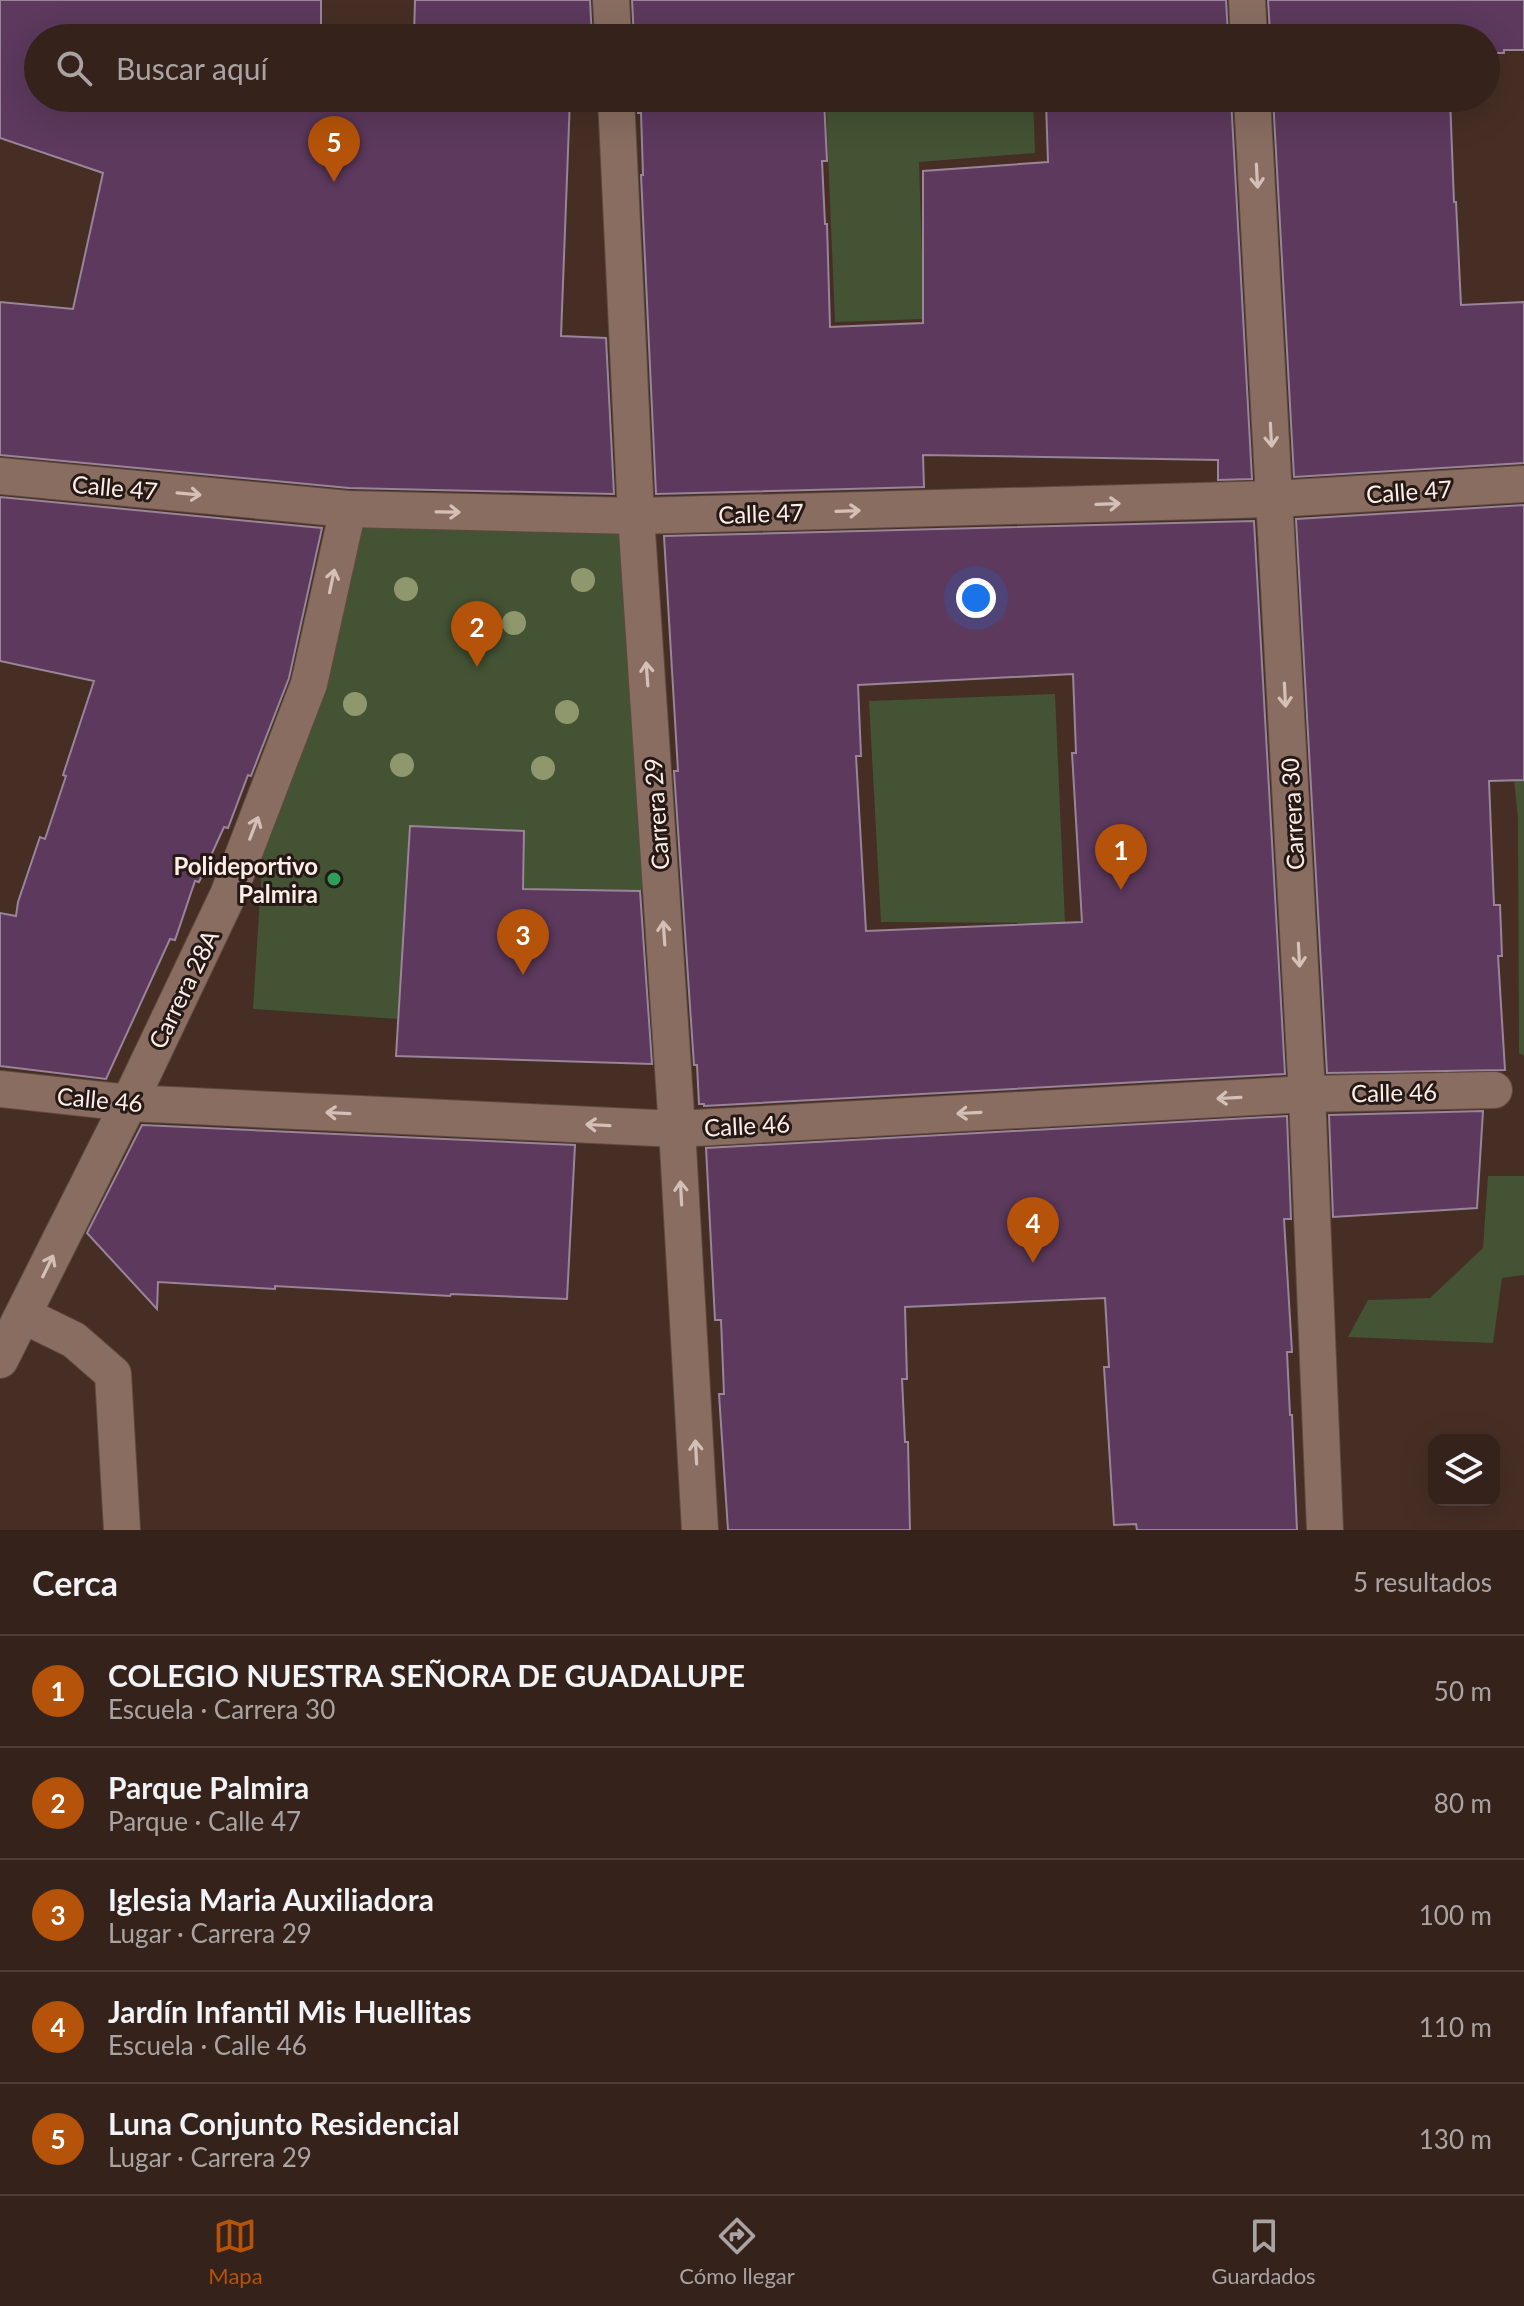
<!DOCTYPE html>
<html lang="es">
<head>
<meta charset="utf-8">
<style>
	:root { --surface:#34221b; --page:#3f2f28; --text:#f1f3f6; --muted:#a9a4a3; --line:#4e3f3a; --accent:#b45309 }
	body { margin:0; font-family:Lato,sans-serif; background:var(--page); color:var(--text) }
	.controls { position:absolute; right:24px; bottom:24px; display:grid; overflow:hidden; border-radius:16px; box-shadow:0 8px 32px #0002 }
	.controls button { width:72px; height:72px; display:grid; place-items:center; padding:0; border:0; border-bottom:2px solid var(--line); background:var(--surface); color:var(--text); font:40px sans-serif }
	.you { position:absolute; left:976px; top:598px; width:28px; height:28px; margin:-20px; border:6px solid #fff; border-radius:50%; background:#1a73e8; box-shadow:0 0 0 12px #1a73e833 }
	.badge { display:grid; place-items:center; width:52px; height:52px; border-radius:50%; background:var(--accent); color:#fff; font-size:26px; font-weight:700 }
	.pin { position:absolute; translate:-50% -66px; filter:drop-shadow(0 2px 4px #0008) }
	.pin::after { content:''; position:absolute; top:42px; width:28px; height:24px; background:inherit; clip-path:polygon(0 0,100% 0,50% 100%) }
	.list { margin:0; padding:0; list-style:none }
	h2 { display:flex; justify-content:space-between; align-items:center; height:104px; margin:0; padding:0 32px; font-size:34px }
	h2 small { font-size:26px; font-weight:400; color:var(--muted) }
	.list li { display:grid; grid-template-columns:52px 1fr auto; gap:24px; align-items:center; box-sizing:border-box; height:112px; padding:0 32px; border-top:2px solid var(--line) }
	.list b { display:block; font-size:30px; white-space:nowrap }
	.list p { margin:0; font-size:26px; white-space:nowrap; color:var(--muted) }
	.list em { font-size:26px; font-style:normal; color:var(--muted) }
	.icon { flex:none; width:44px; height:44px; fill:none; stroke:currentColor; stroke-width:2; stroke-linecap:round; stroke-linejoin:round }
	.map { position:relative; flex:none; width:1524px; height:1530px; overflow:hidden }
	.search { position:absolute; background:var(--surface); box-shadow:0 8px 32px #0002; left:24px; right:24px; top:24px; height:88px; display:flex; align-items:center; gap:20px; box-sizing:border-box; padding:0 28px; border-radius:44px; color:var(--muted); font-size:30px }
	.sheet { height:664px; background:var(--surface) }
	nav { display:flex; justify-content:space-around; align-items:center; box-sizing:border-box; height:112px; border-top:2px solid var(--line); background:var(--surface); font-size:22px; color:var(--muted) }
	nav a { display:grid; justify-items:center; gap:4px }
	nav .on { color:var(--accent) }
	.map>svg:first-child { display:block }
</style>
</head>
<body>
<div class="map">
<svg width="1524" height="1530" viewBox="0 0 1524 1530">
	<rect width="100%" height="100%" fill="#462e24"/>
	<!-- green -->
	<g fill="#435334">
		<polygon points="999,98 1033,98 1035,153 919,162 924,319 835,322 826,104"/>
		<polygon points="348,509 636,516 647,891 523,889 524,831 410,826 398,1019 253,1009 265,816"/>
		<polygon points="1524,686 1524,1056 1519,1053 1518,819 1505,687"/>
		<polygon points="1055,694 1065,923 881,922 869,701"/>
		<polygon points="1488,1176 1524,1176 1524,1275 1502,1278 1493,1343 1348,1337 1368,1300 1430,1298 1483,1248"/>
	</g>
	<!-- building -->
	<g fill="#5c395d" stroke="#998499" stroke-width="2" fill-rule="evenodd">
		<polygon points="0,0 321,0 321,29 414,36 415,0 590,0 592,38 38,38 38,98 570,98 561,336 606,338 614,494 349,488 0,455 0,302 73,309 103,173 0,138"/>
		<polygon points="632,0 1226,0 1228,34 1120,38 634,38"/>
		<polygon points="1268,0 1524,0 1524,50 1504,50 1504,53 1486,53 1486,38 1456,38 1455,31 1274,35 1274,33 1270,33"/>
		<polygon points="637,98 863,98 824,100 827,161 822,161 825,224 827,224 830,327 923,323 923,171 1048,162 1046,102 1231,98 1252,479 1218,480 1218,460 923,455 924,487 656,494 641,175 643,175 641,113 638,113"/>
		<polygon points="1273,98 1450,98 1454,202 1456,202 1461,305 1524,302 1524,463 1294,477"/>
		<polygon points="0,497 322,528 289,678 251,776 248,775 228,828 224,827 199,882 195,881 175,940 170,939 106,1079 0,1066 0,913 16,916 18,902 40,837 45,839 66,776 63,775 94,681 0,661"/>
		<polygon points="1524,505 1524,780 1489,781 1494,905 1500,905 1502,956 1498,956 1505,1070 1327,1073 1296,519"/>
		<path d="M1254 521 1285 1074 704 1106V1104H699L697 1065H694L674 771H678L664 536ZM1073 674 1076 753H1072L1082 922 866 931 856 756H861L858 685Z"/>
		<polygon points="410,826 524,831 523,889 640,891 652,1064 396,1056"/>
		<polygon points="1483,1111 1477,1208 1333,1217 1329,1115"/>
		<polygon points="1287,1116 1291,1219 1284,1219 1292,1352 1287,1352 1290,1415 1292,1415 1297,1530 1137,1530 1136,1524 1114,1525 1104,1367 1109,1367 1105,1298 905,1307 907,1379 902,1379 905,1442 908,1442 910,1530 728,1530 719,1394 724,1394 721,1320 715,1320 706,1148"/>
		<polygon points="142,1125 575,1145 567,1299 451,1294 450,1296 275,1286 275,1289 158,1282 157,1309 87,1233"/>
	</g>
	<g fill="none" stroke-linecap="round" stroke-linejoin="round">
		<defs>
			<g id="street">
				<polyline points="611,0 613,38"/>
				<polyline points="1247,0 1249,38"/>
				<polyline points="616,98 636,516 677,1129 700,1530"/>
				<polyline points="1252,98 1307,1094 1325,1530"/>
				<polyline points="0,476 348,509 636,516 1275,499 1524,484"/>
				<polyline points="0,1089 129,1103 677,1129 1307,1094 1494,1090"/>
				<polyline points="23,1315 74,1340 113,1374 122,1530"/>
				<polyline points="0,1360 129,1103 228,895 309,684 348,509"/>
			</g>
		</defs>
		<!-- street casing -->
		<use href="#street" stroke="#5e4a40" stroke-width="38"/>
		<!-- street -->
		<use href="#street" stroke="#896d61" stroke-width="36"/>
	</g>
	<!-- trees -->
	<g fill="#8e986c">
		<circle cx="583" cy="580" r="12"/>
		<circle cx="406" cy="589" r="12"/>
		<circle cx="514" cy="623" r="12"/>
		<circle cx="355" cy="704" r="12"/>
		<circle cx="567" cy="712" r="12"/>
		<circle cx="402" cy="765" r="12"/>
		<circle cx="543" cy="768" r="12"/>
	</g>
	<!-- one-way arrows -->
	<defs><path id="oneway-shaft" d="M-6 0H5M1.5-3L5.5 0L1.5 3" fill="none" stroke-width="1.6" stroke-linecap="round" stroke-linejoin="round" transform="scale(2)"/></defs>
	<g stroke="#d5c0b7">
		<use href="#oneway-shaft" transform="translate(1257 176) rotate(87)"/>
		<use href="#oneway-shaft" transform="translate(1271 435) rotate(87)"/>
		<use href="#oneway-shaft" transform="translate(189 494) rotate(5)"/>
		<use href="#oneway-shaft" transform="translate(1108 504) rotate(-2)"/>
		<use href="#oneway-shaft" transform="translate(848 511) rotate(-2)"/>
		<use href="#oneway-shaft" transform="translate(448 512) rotate(1)"/>
		<use href="#oneway-shaft" transform="translate(332 581) rotate(-78)"/>
		<use href="#oneway-shaft" transform="translate(647 674) rotate(-94)"/>
		<use href="#oneway-shaft" transform="translate(1285 695) rotate(87)"/>
		<use href="#oneway-shaft" transform="translate(254 828) rotate(-69)"/>
		<use href="#oneway-shaft" transform="translate(664 933) rotate(-94)"/>
		<use href="#oneway-shaft" transform="translate(1299 955) rotate(87)"/>
		<use href="#oneway-shaft" transform="translate(1229 1098) rotate(177)"/>
		<use href="#oneway-shaft" transform="translate(338 1113) rotate(-177)"/>
		<use href="#oneway-shaft" transform="translate(969 1113) rotate(177)"/>
		<use href="#oneway-shaft" transform="translate(598 1125) rotate(-177)"/>
		<use href="#oneway-shaft" transform="translate(681 1193) rotate(-93)"/>
		<use href="#oneway-shaft" transform="translate(48 1266) rotate(-64)"/>
		<use href="#oneway-shaft" transform="translate(696 1452) rotate(-93)"/>
	</g>
	<!-- markers -->
	<circle fill="#2e9e5b" stroke="#241915" stroke-width="3" cx="334" cy="879" r="8"/>
	<g text-anchor="middle" dominant-baseline="central" stroke-width="6" stroke-linejoin="round" paint-order="stroke">
		<!-- street labels -->
		<g font-size="24" fill="#feede6" stroke="#241915">
			<text transform="translate(115 487) rotate(5)">Calle 47</text>
			<text transform="translate(1409 491) rotate(-4)">Calle 47</text>
			<text transform="translate(761 513) rotate(-2)">Calle 47</text>
			<text transform="translate(656 814) rotate(-94)">Carrera 29</text>
			<text transform="translate(1292 814) rotate(-93)">Carrera 30</text>
			<text transform="translate(183 989) rotate(-64)">Carrera 28A</text>
			<text transform="translate(1394 1092) rotate(-1)">Calle 46</text>
			<text transform="translate(100 1099) rotate(5)">Calle 46</text>
			<text transform="translate(747 1125) rotate(-3)">Calle 46</text>
		</g>
		<!-- poi labels -->
		<g font-size="24" font-weight="bold" fill="#feede6" stroke="#241915" text-anchor="end">
			<text x="318" y="865">Polideportivo<tspan x="318" dy="28">Palmira</tspan></text>
		</g>
	</g>
</svg>
<div class="controls">
<button><svg class="icon" aria-label="layers" viewBox="0 0 24 24"><path d="M12 4l9 5-9 5-9-5zM3 14l9 5 9-5"/></svg></button>
</div>
<div class="you"></div>
<div class="pin badge" style="left:1121px;top:890px">1</div>
<div class="pin badge" style="left:477px;top:667px">2</div>
<div class="pin badge" style="left:523px;top:975px">3</div>
<div class="pin badge" style="left:1033px;top:1263px">4</div>
<div class="pin badge" style="left:334px;top:182px">5</div>
<div class="search"><svg class="icon" aria-label="search" viewBox="0 0 24 24"><circle cx="10" cy="10" r="6"/><path d="M15 15l6 6"/></svg>Buscar aquí</div>
</div>
<section class="sheet">
<h2>Cerca<small>5 resultados</small></h2>
<ul class="list">
<li><span class="badge">1</span><div><b>COLEGIO NUESTRA SEÑORA DE GUADALUPE</b><p>Escuela · Carrera 30</p></div><em>50 m</em></li>
<li><span class="badge">2</span><div><b>Parque Palmira</b><p>Parque · Calle 47</p></div><em>80 m</em></li>
<li><span class="badge">3</span><div><b>Iglesia Maria Auxiliadora</b><p>Lugar · Carrera 29</p></div><em>100 m</em></li>
<li><span class="badge">4</span><div><b>Jardín Infantil Mis Huellitas</b><p>Escuela · Calle 46</p></div><em>110 m</em></li>
<li><span class="badge">5</span><div><b>Luna Conjunto Residencial</b><p>Lugar · Carrera 29</p></div><em>130 m</em></li>
</ul>
</section>
<nav>
<a class="on"><svg class="icon" aria-label="map" viewBox="0 0 24 24"><path d="M3 6l6-2 6 2 6-2v14l-6 2-6-2-6 2zM9 4v14M15 6v14"/></svg>Mapa</a>
<a><svg class="icon" aria-label="directions" viewBox="0 0 24 24"><path d="M12 3l9 9-9 9-9-9zM9 14v-3h6M13 9l2 2-2 2"/></svg>Cómo llegar</a>
<a><svg class="icon" aria-label="saved" viewBox="0 0 24 24"><path d="M7 4h10v16l-5-4-5 4z"/></svg>Guardados</a>
</nav>
</body>
</html>
